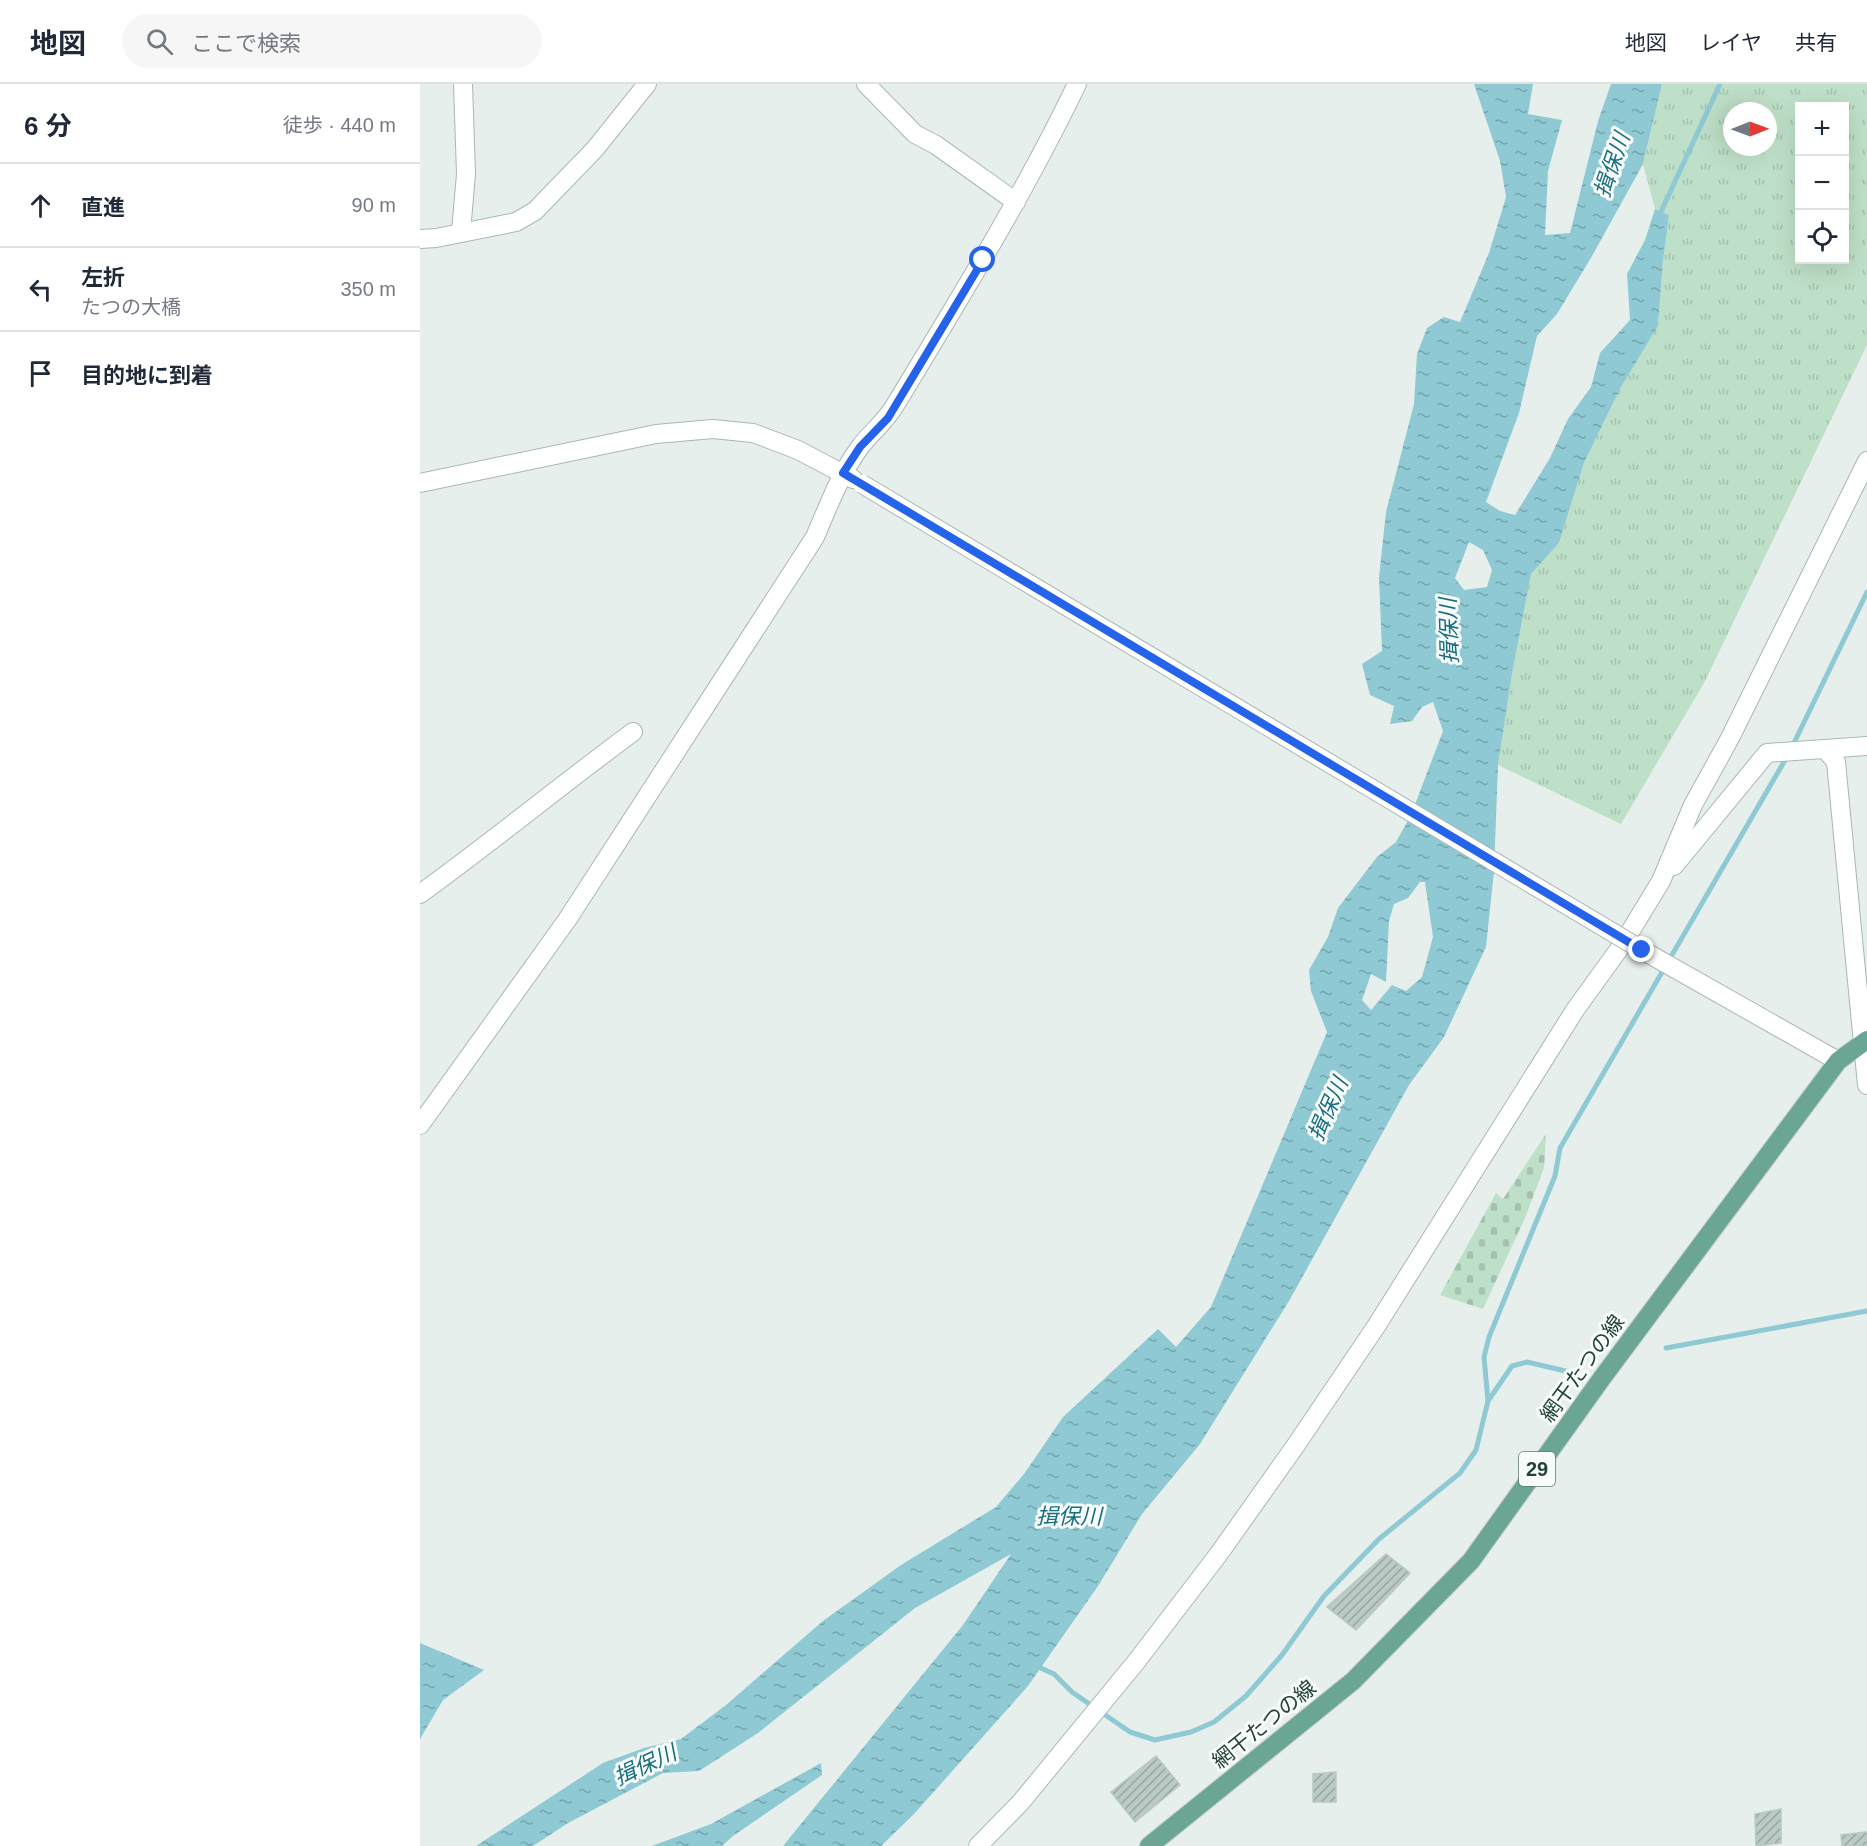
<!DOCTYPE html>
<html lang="ja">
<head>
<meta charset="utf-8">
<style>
	:root { --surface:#fff; --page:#f6f6f7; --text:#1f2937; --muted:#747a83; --line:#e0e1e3 }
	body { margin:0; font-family:Helvetica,"Noto Sans JP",sans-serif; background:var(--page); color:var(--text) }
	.controls { position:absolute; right:18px; top:18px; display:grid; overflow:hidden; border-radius:0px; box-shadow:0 6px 24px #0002 }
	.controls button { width:54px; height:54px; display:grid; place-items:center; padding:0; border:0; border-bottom:2px solid var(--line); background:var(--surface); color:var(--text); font:30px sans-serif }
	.compass { position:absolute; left:1303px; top:18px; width:54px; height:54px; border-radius:50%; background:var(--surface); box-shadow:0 6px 24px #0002; rotate:89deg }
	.stop { position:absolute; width:18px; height:18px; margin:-14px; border:4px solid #2563eb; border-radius:50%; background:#fff }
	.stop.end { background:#2563eb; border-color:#fff; box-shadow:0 2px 6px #0008 }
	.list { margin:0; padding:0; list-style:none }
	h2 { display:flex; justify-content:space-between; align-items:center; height:78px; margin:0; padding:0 24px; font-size:26px }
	h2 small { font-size:20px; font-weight:400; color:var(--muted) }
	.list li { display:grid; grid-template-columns:39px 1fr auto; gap:18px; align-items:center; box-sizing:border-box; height:84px; padding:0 24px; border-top:2px solid var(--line) }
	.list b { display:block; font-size:22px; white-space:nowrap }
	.list p { margin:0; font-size:20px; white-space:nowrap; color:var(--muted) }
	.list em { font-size:20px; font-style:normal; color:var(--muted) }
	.icon { flex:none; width:33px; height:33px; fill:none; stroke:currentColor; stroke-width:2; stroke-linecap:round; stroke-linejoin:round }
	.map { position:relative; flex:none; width:1447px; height:1762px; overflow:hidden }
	header { display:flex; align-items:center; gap:36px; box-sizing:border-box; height:84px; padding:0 30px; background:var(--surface); border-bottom:2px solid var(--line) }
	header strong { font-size:28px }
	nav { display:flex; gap:33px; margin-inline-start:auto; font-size:21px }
	.search { width:420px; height:54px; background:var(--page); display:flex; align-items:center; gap:15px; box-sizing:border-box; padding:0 21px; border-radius:33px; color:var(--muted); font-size:22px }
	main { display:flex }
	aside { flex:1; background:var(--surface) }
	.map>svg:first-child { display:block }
</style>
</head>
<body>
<header>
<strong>地図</strong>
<div class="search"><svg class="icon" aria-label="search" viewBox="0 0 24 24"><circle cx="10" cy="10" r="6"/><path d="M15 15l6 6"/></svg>ここで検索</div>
<nav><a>地図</a><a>レイヤ</a><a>共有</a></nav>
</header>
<main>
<aside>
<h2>6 分<small>徒歩 · 440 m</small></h2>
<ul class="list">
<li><svg class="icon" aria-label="ahead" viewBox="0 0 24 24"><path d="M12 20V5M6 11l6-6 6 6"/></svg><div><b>直進</b></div><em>90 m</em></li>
<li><svg class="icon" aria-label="left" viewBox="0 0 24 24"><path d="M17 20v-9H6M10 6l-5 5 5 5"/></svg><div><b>左折</b><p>たつの大橋</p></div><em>350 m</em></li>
<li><svg class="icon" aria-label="arrive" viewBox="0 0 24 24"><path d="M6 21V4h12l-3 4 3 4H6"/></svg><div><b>目的地に到着</b></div></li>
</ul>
</aside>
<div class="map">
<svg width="1447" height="1762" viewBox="0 0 1447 1762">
	<defs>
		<pattern id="grass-tufts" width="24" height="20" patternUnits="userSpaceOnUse" patternTransform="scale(1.5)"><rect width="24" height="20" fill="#bfe0c8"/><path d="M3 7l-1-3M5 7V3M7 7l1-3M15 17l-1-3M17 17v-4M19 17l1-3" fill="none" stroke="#a4c1ad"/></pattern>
		<pattern id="cemetery-stones" width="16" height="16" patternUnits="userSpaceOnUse" patternTransform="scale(1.5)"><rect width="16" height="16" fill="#bfe0c8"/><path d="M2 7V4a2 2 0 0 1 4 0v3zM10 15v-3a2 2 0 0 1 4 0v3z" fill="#a4c1ad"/></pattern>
		<pattern id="water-ripples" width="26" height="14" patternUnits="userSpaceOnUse" patternTransform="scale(1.5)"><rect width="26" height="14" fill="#8ec9d4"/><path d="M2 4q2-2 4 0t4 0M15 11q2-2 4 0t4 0" fill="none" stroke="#74a5ad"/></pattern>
		<pattern id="building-hatch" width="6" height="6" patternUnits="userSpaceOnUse" patternTransform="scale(1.5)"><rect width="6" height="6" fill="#bbcac4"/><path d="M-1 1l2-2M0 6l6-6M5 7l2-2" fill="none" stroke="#98a6a0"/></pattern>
	</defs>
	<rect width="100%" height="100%" fill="#e6efeb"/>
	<!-- grass -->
	<path fill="url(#grass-tufts)" fill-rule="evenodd" d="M1242 0H1447V261L1284 599 1201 740 1078 681 1092 590 1111 490 1139 459 1164 379 1201 303 1238 242 1243 177 1249 131 1235 125 1223 80ZM1380 22H1424V176H1380ZM1312 27H1348V63H1312Z"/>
	<!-- cemetery -->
	<polygon fill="url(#cemetery-stones)" points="1126,1050 1124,1084 1105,1134 1063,1225 1020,1211 1076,1109 1083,1115"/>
	<!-- water -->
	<g fill="url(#water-ripples)" fill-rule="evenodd">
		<path d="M1054 0H1113L1108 30 1142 36 1128 87 1125 151 1150 149 1178 37 1191 0H1242L1223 80 1172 172 1137 230 1117 252 1099 329 1066 418 1080 427 1095 431 1130 374 1148 335 1171 303 1180 269 1210 236 1207 190 1225 156 1235 125 1249 131 1243 177 1238 242 1201 303 1164 379 1139 459 1111 490 1092 590 1078 681 1074 787 1066 863 1024 953 989 1001 869 1217 780 1360 722 1430 678 1502 608 1602 494 1730 461 1762H363L543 1541 591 1470 495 1524 338 1649 279 1687 243 1689 148 1739 113 1762H56L183 1679 224 1664 261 1655 306 1621 403 1537 481 1481 576 1423 604 1390 643 1333 738 1245 756 1263 791 1223 907 948 891 907 889 886 908 853 918 824 957 773 976 758 991 731 1023 647 1013 618 1002 623 992 637 970 640 974 622 950 611 942 580 962 567 959 493 966 428 994 320 997 270 1007 244 1024 233 1040 238 1069 169 1086 113 1080 77ZM1049 458 1063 466 1072 486 1067 503 1044 506 1035 494ZM1000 798H1005L1013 853 1002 893 986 907 972 901 951 926 942 916 951 890 966 898 969 837 974 820 988 814Z"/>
		<polygon points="0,1559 64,1586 23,1616 0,1655"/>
		<polygon points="401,1679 402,1691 313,1752 302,1762 232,1762 291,1740"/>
	</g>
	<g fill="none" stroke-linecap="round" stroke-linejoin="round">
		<!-- stream -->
		<g stroke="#8ec9d4" stroke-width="5">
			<polyline points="1239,132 1300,0"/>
			<polyline points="1372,663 1447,508"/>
			<polyline points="1246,1264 1447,1227"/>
			<polyline points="1068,1317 1064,1273 1069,1253 1135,1092 1140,1064 1368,671"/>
			<polyline points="614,1581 634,1590 652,1608 710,1648 735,1656 771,1648 794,1638 826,1612 862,1571 904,1512 959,1455 1040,1389 1056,1366 1068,1317 1092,1282 1107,1278 1154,1289"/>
		</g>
	</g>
	<!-- building -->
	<g fill="url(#building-hatch)" stroke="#b8c9c2" stroke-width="1.5">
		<polygon points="966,1470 990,1489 936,1546 907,1523"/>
		<polygon points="736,1672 760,1701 715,1738 691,1708"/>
		<polygon points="916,1688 916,1718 893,1718 893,1690"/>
		<polygon points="1361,1725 1361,1759 1336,1762 1335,1730"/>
		<polygon points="1447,1748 1447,1762 1422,1762 1421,1751"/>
	</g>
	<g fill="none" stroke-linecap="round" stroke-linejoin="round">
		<defs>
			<g id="minor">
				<polyline points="446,0 495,50 516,61 596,118"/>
				<polyline points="41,148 46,90 43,0"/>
				<polyline points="0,155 16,154 96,138 115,127 175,65 227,0"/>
				<polyline points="0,399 236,350 293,345 333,349 378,366 433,395"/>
				<polyline points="1406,666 1416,678 1447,1001"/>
				<polyline points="1254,782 1347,669 1447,662"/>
				<path d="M0 810C72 758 141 701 213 648"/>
				<polyline points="1222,866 1418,977"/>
				<path d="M0 1041 147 836 395 453C408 423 420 390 440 363 452 347 466 338 477 318 540 214 604 110 657 0"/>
				<polyline points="558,1762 601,1718 716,1578 798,1471 876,1361 957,1241 1155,926 1202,861 1241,797 1273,721 1310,654 1447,377"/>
			</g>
			<polyline id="major" points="729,1762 933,1597 1051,1477 1182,1294 1418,977 1447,956"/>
		</defs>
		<!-- minor casing -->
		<use href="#minor" stroke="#a8b8b2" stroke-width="20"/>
		<!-- major casing -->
		<use href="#major" stroke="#c2cac8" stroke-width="20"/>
		<!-- minor -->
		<use href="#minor" stroke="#fff" stroke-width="18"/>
		<!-- major -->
		<use href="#major" stroke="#6aa596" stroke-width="18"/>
		<defs>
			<polyline id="minor-bridge" points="442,400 1222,866"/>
		</defs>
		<!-- minor-bridge casing -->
		<use href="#minor-bridge" stroke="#a8b8b2" stroke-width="20" stroke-linecap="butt"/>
		<!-- minor-bridge -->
		<use href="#minor-bridge" stroke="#fff" stroke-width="18"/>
	</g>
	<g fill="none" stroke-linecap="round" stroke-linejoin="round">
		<!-- route -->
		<polyline stroke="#2563eb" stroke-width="8" points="563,176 468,334 440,363 423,389 1222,866"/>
	</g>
	<g text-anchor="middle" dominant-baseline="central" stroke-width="6" stroke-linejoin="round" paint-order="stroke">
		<!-- shield labels -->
		<rect fill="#f7fbf9" stroke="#637a73" stroke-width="1.5" x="1099" y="1368" width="36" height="34" rx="4.5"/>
		<g font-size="20" font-weight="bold" fill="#24423a">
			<text x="1117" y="1385">29</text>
		</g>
		<!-- street labels -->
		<g font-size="21" fill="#24423a" stroke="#f7fbf9">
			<text transform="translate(1162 1284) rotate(-54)">網干たつの線</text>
			<text transform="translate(844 1640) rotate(-39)">網干たつの線</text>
		</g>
		<!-- water labels -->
		<g font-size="22" font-style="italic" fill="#1c6f80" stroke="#f7fbf9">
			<text transform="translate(1192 81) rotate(-71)">揖保川</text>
			<text transform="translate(1029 547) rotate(-92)">揖保川</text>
			<text transform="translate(908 1025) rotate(-66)">揖保川</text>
			<text x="649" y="1432">揖保川</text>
			<text transform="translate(225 1681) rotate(-25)">揖保川</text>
		</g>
	</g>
</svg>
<div class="controls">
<button>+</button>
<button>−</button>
<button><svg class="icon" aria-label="locate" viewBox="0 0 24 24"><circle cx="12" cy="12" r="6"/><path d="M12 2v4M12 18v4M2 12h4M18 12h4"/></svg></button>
</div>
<svg class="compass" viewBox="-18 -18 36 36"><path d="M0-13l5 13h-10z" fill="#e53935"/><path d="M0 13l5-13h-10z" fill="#747a83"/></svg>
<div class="stop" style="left:563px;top:176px"></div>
<div class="stop end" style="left:1222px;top:866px"></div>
</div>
</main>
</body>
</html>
